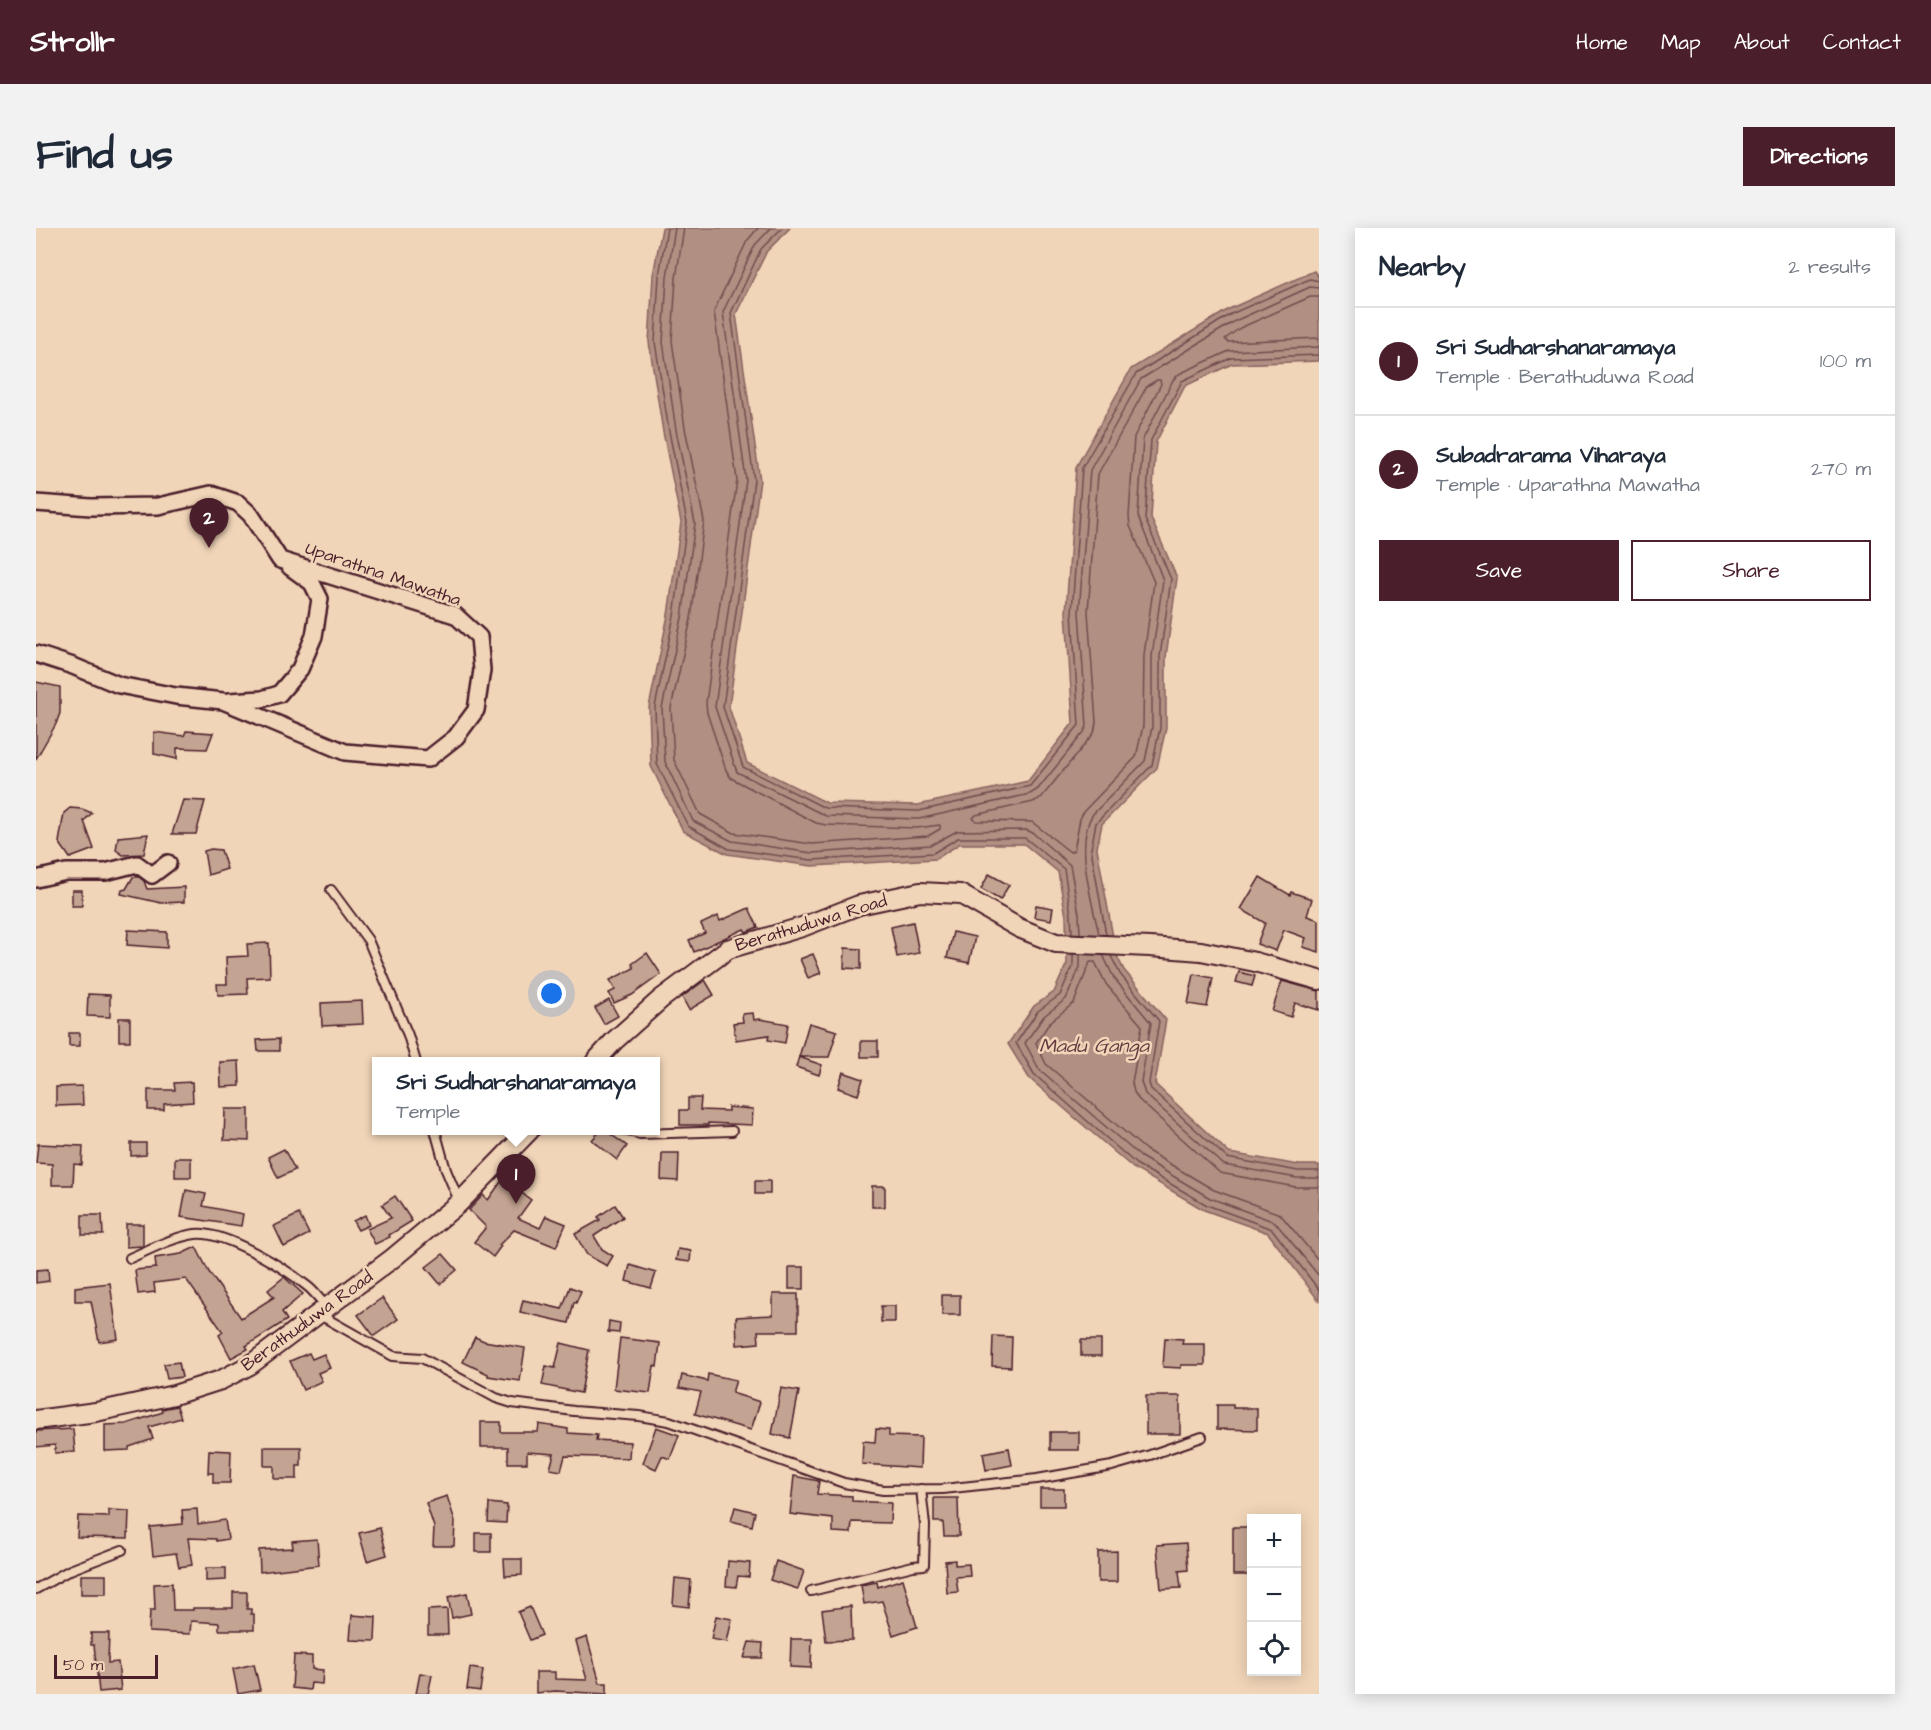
<!DOCTYPE html>
<html lang="en">
<head>
<meta charset="utf-8">
<style>
	:root { --surface:#fff; --page:#f2f2f3; --text:#1f2937; --muted:#747a83; --line:#e0e1e3; --accent:#4a1f2b }
	body { margin:0; font-family:"Architects Daughter",sans-serif; background:var(--page); color:var(--text) }
	.controls { position:absolute; right:18px; bottom:18px; display:grid; overflow:hidden; border-radius:0px; box-shadow:0 3px 15px #0003 }
	.controls button { width:54px; height:54px; display:grid; place-items:center; padding:0; border:0; border-bottom:2px solid var(--line); background:var(--surface); color:var(--text); font:30px sans-serif }
	.scale { position:absolute; left:18px; bottom:15px; width:104px; box-sizing:border-box; padding-left:6px; border:3px solid #4a1f2b; border-top:0; font-size:16px; line-height:21px; white-space:nowrap; color:#4a1f2b; -webkit-text-stroke:4px #f1d5b8; paint-order:stroke }
	.you { position:absolute; left:516px; top:766px; width:21px; height:21px; margin:-15px; border:4px solid #fff; border-radius:50%; background:#1a73e8; box-shadow:0 0 0 9px #1a73e833 }
	.badge { display:grid; place-items:center; width:39px; height:39px; border-radius:50%; background:var(--accent); color:#fff; font-size:20px; font-weight:700 }
	.pin { position:absolute; translate:-50% -50px; filter:drop-shadow(0 2px 3px #0008) }
	.pin::after { content:''; position:absolute; top:32px; width:21px; height:18px; background:inherit; clip-path:polygon(0 0,100% 0,50% 100%) }
	.popup { position:absolute; left:336px; top:829px; width:288px; height:78px; box-sizing:border-box; display:grid; place-content:center; border-radius:0px; background:var(--surface); filter:drop-shadow(0 2px 4px #0005); font-size:20px; white-space:nowrap; color:var(--muted) }
	.popup b { font-size:22px; color:var(--text) }
	.popup::after { content:''; position:absolute; left:50%; top:100%; margin-left:-12px; border:12px solid transparent; border-top-color:var(--surface) }
	.list { margin:0; padding:0; list-style:none }
	h2 { display:flex; justify-content:space-between; align-items:center; height:78px; margin:0; padding:0 24px; font-size:26px }
	h2 small { font-size:20px; font-weight:400; color:var(--muted) }
	.list li { display:grid; grid-template-columns:39px 1fr auto; gap:18px; align-items:center; box-sizing:border-box; height:108px; padding:0 24px; border-top:2px solid var(--line) }
	.list b { display:block; font-size:22px; white-space:nowrap }
	.list p { margin:0; font-size:20px; white-space:nowrap; color:var(--muted) }
	.list em { font-size:20px; font-style:normal; color:var(--muted) }
	.actions { display:flex; gap:12px; padding:18px 24px }
	.actions a { flex:1; padding:14px 0; border:2px solid var(--accent); border-radius:0px; text-align:center; font-size:21px; color:var(--accent) }
	.actions .main { background:var(--accent); color:#fff }
	.icon { flex:none; width:33px; height:33px; fill:none; stroke:currentColor; stroke-width:2; stroke-linecap:round; stroke-linejoin:round }
	.map { position:relative; flex:none; width:1283px; height:1466px; overflow:hidden; border-radius:0px }
	header { display:flex; align-items:center; gap:36px; box-sizing:border-box; height:84px; padding:0 30px; background:var(--accent); color:#fff }
	header strong { font-size:28px }
	nav { display:flex; gap:33px; margin-inline-start:auto; font-size:21px }
	.intro { display:flex; align-items:center; justify-content:space-between; box-sizing:border-box; height:144px; padding:0 36px }
	h1 { margin:0; font-size:42px }
	.button { padding:15px 27px; border-radius:0px; background:var(--accent); color:#fff; font-size:21px; font-weight:700 }
	main { display:flex; gap:36px; padding:0 36px }
	aside { flex:1; background:var(--surface); border-radius:0px; box-shadow:0 3px 15px #0003 }
	.map>svg:first-child { display:block }
</style>
</head>
<body>
<header>
<strong>Strollr</strong>
<nav><a>Home</a><a>Map</a><a>About</a><a>Contact</a></nav>
</header>
<div class="intro"><h1>Find us</h1><a class="button">Directions</a></div>
<main>
<div class="map">
<svg width="1283" height="1466" viewBox="0 0 1283 1466">
	<rect width="100%" height="100%" fill="#f1d5b8"/>
	<filter id="ink" filterUnits="userSpaceOnUse"><feTurbulence type="fractalNoise" baseFrequency=".0167" numOctaves="2"/><feDisplacementMap in="SourceGraphic" scale="12" xChannelSelector="R" yChannelSelector="G"/><feConvolveMatrix kernelMatrix="1 2 1 2 8 2 1 2 1" color-interpolation-filters="sRGB"/></filter>
	<g filter="url(#ink)">
		<!-- water -->
		<polygon fill="#b18f82" stroke="#88625f" stroke-width="1.5" points="626,0 754,0 731,23 700,86 724,252 693,479 711,535 791,575 882,577 992,553 1037,495 1030,384 1040,239 1095,141 1193,81 1278,43 1283,50 1283,133 1196,136 1149,158 1120,214 1115,290 1141,350 1130,429 1130,500 1121,540 1066,596 1061,620 1080,726 1088,742 1130,792 1119,856 1193,925 1263,937 1283,937 1283,1073 1232,1005 1168,982 1097,940 993,850 972,816 998,778 1018,764 1031,735 1030,688 1022,644 988,616 923,616 900,631 776,638 691,626 647,603 615,538 613,479 632,387 645,294 627,204 613,114 617,47"/>
		<g fill="none" stroke-linecap="round" stroke-linejoin="round">
			<!-- shore -->
			<g stroke="#734c4e" stroke-width="1.5">
				<polyline points="631,0 623,48 619,114 633,203 651,294 638,388 619,479 621,536 652,598 693,621 776,632 897,625 922,610 989,610 1028,641 1035,687 1036,705"/>
				<polyline points="639,0 631,49 627,114 640,202 659,295 646,390 626,480 629,534 657,593 696,613 776,625 895,617 921,603 990,602 997,605 1034,637 1043,686 1044,705"/>
				<polyline points="648,0 640,50 636,113 649,200 668,293 655,391 635,480 638,532 664,586 698,605 776,616 892,608 904,601 904,597 881,600 790,597 780,595 695,550 690,542 671,485 670,475 701,252 678,83 711,13 722,0"/>
				<polyline points="735,0 719,17 687,84 710,252 679,479 701,544 790,588 883,591 994,566 1002,561 1048,504 1051,498 1043,384 1054,242 1105,151 1199,93 1274,59 1283,60"/>
				<polyline points="746,0 725,21 695,85 718,252 687,479 707,539 789,580 883,583 994,558 1043,497 1036,384 1046,240 1100,146 1195,86 1274,51 1283,53"/>
				<polyline points="1283,69 1274,69 1204,100 1189,111 1192,114 1283,110"/>
				<polygon points="1121,152 1124,152 1125,156 1098,209 1093,289 1094,298 1118,354 1108,427 1107,498 1100,529 1048,583 1044,591 1038,622 1034,624 996,594 940,593 937,590 940,587 997,574 1005,570 1058,505 1060,494 1052,384 1062,246 1111,158"/>
				<path d="M1063 706C1056 675 1038 613 1057 586L1109 533 1116 499V428L1127 352 1102 288 1107 211 1137 152 1143 146 1193 123 1283 119"/>
				<polyline points="1070,707 1055,621 1060,595 1116,537 1124,500 1124,428 1135,351 1109,291 1115,212 1146,153 1195,130 1283,127"/>
				<polyline points="1037,726 1037,737 1024,767 1002,783 980,815 998,846 1100,936 1171,977 1236,1001 1283,1062"/>
				<polyline points="1044,727 1044,739 1030,771 1008,788 989,815 1003,841 1105,929 1174,970 1239,994 1283,1048"/>
				<polyline points="1067,727 1078,750 1115,795 1105,854 1109,866 1188,937 1261,950 1283,950"/>
				<polyline points="1075,728 1084,746 1123,793 1113,855 1115,861 1191,930 1262,943 1283,943"/>
				<polyline points="1283,959 1260,959 1184,945 1103,872 1098,864 1096,855 1106,798 1070,756 1059,734 1054,734 1038,775 1014,794 1000,815 1010,836 1110,922 1178,962 1244,986 1283,1033"/>
			</g>
		</g>
		<!-- building -->
		<g fill="#c3a391" stroke="#4a1f2b" stroke-width="1.5">
			<polygon points="0,454 24,459 24,485 20,496 0,531"/>
			<polygon points="150,503 177,505 171,521 141,520 141,531 118,526 118,504 148,508"/>
			<polygon points="147,572 169,573 160,606 136,606"/>
			<polygon points="34,580 46,581 56,585 48,593 58,621 34,630 23,614 28,585"/>
			<polygon points="112,606 108,626 87,627 80,622 82,609"/>
			<polygon points="175,621 185,622 191,641 172,647 168,623"/>
			<polygon points="953,646 973,657 964,672 945,661"/>
			<polygon points="97,649 103,649 108,653 111,661 148,659 148,674 125,675 85,666 86,662 90,661"/>
			<polygon points="1224,649 1254,667 1255,664 1276,671 1271,688 1283,692 1283,724 1267,719 1270,710 1248,702 1240,723 1221,716 1229,695 1205,681"/>
			<rect x="36" y="662" width="10" height="16"/>
			<polygon points="1000,677 1017,680 1015,692 998,689"/>
			<polygon points="713,680 722,699 710,704 708,701 658,724 653,712 669,705 665,696 682,688 684,693"/>
			<polygon points="877,694 883,725 861,729 855,699"/>
			<polygon points="92,702 131,704 131,720 91,717"/>
			<polygon points="917,704 939,709 933,735 911,730"/>
			<polygon points="233,715 234,749 211,750 212,766 182,767 181,756 191,756 190,729 212,728 211,716"/>
			<polygon points="809,720 825,721 825,741 808,740"/>
			<polygon points="611,725 625,746 596,767 578,775 573,765 579,762 574,752 598,740 596,736"/>
			<polygon points="777,726 785,745 772,750 764,731"/>
			<polygon points="1203,744 1219,748 1216,758 1200,754"/>
			<polygon points="1158,746 1177,750 1171,779 1152,776"/>
			<polygon points="669,752 678,767 653,782 646,769"/>
			<polygon points="1246,753 1283,763 1283,782 1259,775 1255,789 1236,783"/>
			<polygon points="52,766 74,767 74,789 51,788"/>
			<polygon points="573,772 582,788 568,796 559,780"/>
			<polygon points="326,773 327,796 286,798 285,775"/>
			<polygon points="717,785 718,792 724,791 752,796 749,815 732,812 733,807 700,812 697,795 707,794 706,786"/>
			<rect x="83" y="790" width="11" height="23"/>
			<polygon points="773,795 801,803 793,829 763,829"/>
			<rect x="33" y="805" width="11" height="13"/>
			<polygon points="243,811 243,823 222,823 221,812"/>
			<rect x="825" y="813" width="17" height="16"/>
			<polygon points="763,829 786,837 783,847 760,839"/>
			<polygon points="203,833 204,858 185,859 184,834"/>
			<polygon points="807,844 827,851 822,867 802,860"/>
			<polygon points="156,854 157,874 128,876 128,882 112,882 112,862 139,862 138,855"/>
			<polygon points="46,858 47,877 20,878 20,859"/>
			<polygon points="652,870 665,870 664,882 692,883 692,879 717,881 716,897 672,895 672,897 644,897 644,882 652,882"/>
			<polygon points="189,881 213,881 213,913 188,912"/>
			<polygon points="564,903 570,903 591,918 581,932 556,912"/>
			<polygon points="95,915 110,915 110,927 95,928"/>
			<polygon points="2,916 47,918 46,937 38,936 37,957 16,957 16,936 0,935"/>
			<polygon points="248,921 259,942 242,950 232,929"/>
			<polygon points="626,925 643,925 642,953 625,952"/>
			<rect x="139" y="930" width="16" height="19"/>
			<polygon points="467,951 495,972 482,990 504,1000 510,988 530,996 520,1019 478,1002 463,1017 465,1018 457,1029 438,1014 450,999 433,982 447,967 452,972"/>
			<rect x="719" y="953" width="15" height="13"/>
			<rect x="836" y="958" width="13" height="21"/>
			<polygon points="150,962 170,966 167,978 207,986 205,998 145,989"/>
			<polygon points="359,968 376,993 353,1007 354,1009 339,1016 331,1001 355,990 346,977"/>
			<polygon points="579,977 587,989 558,1008 566,1021 577,1028 571,1038 551,1027 539,1006 564,992 562,989"/>
			<polygon points="263,986 273,1006 248,1019 238,998"/>
			<polygon points="46,987 66,987 67,1007 46,1007"/>
			<polygon points="329,987 333,997 322,1002 317,993"/>
			<polygon points="90,996 107,996 107,1018 90,1019"/>
			<polygon points="160,1019 173,1044 205,1090 238,1069 232,1062 248,1049 267,1066 246,1084 251,1092 210,1118 212,1121 195,1130 183,1107 187,1104 150,1051 118,1055 119,1064 102,1066 99,1042 120,1040 119,1030 145,1026"/>
			<polygon points="642,1021 655,1023 654,1034 640,1032"/>
			<polygon points="407,1026 421,1042 404,1056 390,1039"/>
			<polygon points="594,1037 620,1045 615,1060 590,1053"/>
			<rect x="753" y="1039" width="15" height="22"/>
			<polygon points="12,1041 13,1053 0,1055 0,1042"/>
			<polygon points="74,1055 82,1111 63,1114 55,1073 39,1073 39,1059"/>
			<polygon points="534,1059 545,1063 540,1075 538,1074 533,1095 484,1084 487,1072 526,1081"/>
			<polygon points="737,1066 762,1066 762,1103 722,1103 723,1115 701,1117 700,1089 737,1087"/>
			<rect x="906" y="1067" width="18" height="20"/>
			<polygon points="346,1070 362,1091 338,1108 322,1087"/>
			<rect x="845" y="1078" width="14" height="16"/>
			<polygon points="573,1093 584,1095 583,1105 572,1104"/>
			<polygon points="957,1108 976,1109 975,1139 956,1138"/>
			<polygon points="439,1109 448,1113 489,1120 484,1153 452,1148 452,1146 427,1134"/>
			<polygon points="584,1110 624,1115 621,1139 618,1138 614,1165 578,1161"/>
			<polygon points="1129,1110 1147,1111 1146,1116 1169,1116 1169,1137 1145,1137 1145,1140 1127,1139"/>
			<rect x="1045" y="1112" width="20" height="16"/>
			<polygon points="525,1115 553,1122 545,1165 506,1157 510,1138 519,1140"/>
			<polygon points="273,1125 276,1131 288,1126 294,1140 282,1145 286,1153 267,1162 254,1133"/>
			<polygon points="143,1134 146,1149 131,1151 128,1136"/>
			<polygon points="672,1146 700,1152 696,1165 724,1174 715,1202 659,1186 665,1164 643,1160 646,1147 671,1153"/>
			<polygon points="745,1160 763,1163 754,1210 736,1206"/>
			<rect x="1110" y="1168" width="34" height="38"/>
			<polygon points="1181,1177 1197,1177 1197,1180 1221,1180 1221,1202 1181,1201"/>
			<polygon points="141,1178 145,1190 113,1199 117,1211 93,1219 93,1222 69,1223 69,1197 90,1196 127,1184 126,1181"/>
			<polygon points="445,1194 465,1194 465,1204 502,1204 503,1196 532,1201 532,1205 561,1207 560,1212 594,1214 593,1230 529,1228 525,1243 514,1241 518,1226 491,1224 491,1235 472,1235 472,1219 445,1219"/>
			<polygon points="620,1199 643,1207 634,1231 626,1228 620,1241 607,1235"/>
			<polygon points="37,1201 39,1224 19,1225 19,1217 0,1219 0,1203"/>
			<polygon points="840,1201 853,1202 853,1208 885,1209 884,1240 826,1236 827,1213 839,1214"/>
			<rect x="1014" y="1204" width="29" height="18"/>
			<polygon points="228,1219 265,1219 265,1238 261,1238 261,1251 238,1251 238,1238 228,1238"/>
			<polygon points="973,1220 976,1237 950,1242 947,1225"/>
			<polygon points="173,1222 195,1223 194,1255 177,1255 177,1245 172,1245"/>
			<polygon points="758,1248 783,1253 781,1266 816,1268 816,1273 855,1275 854,1295 816,1294 815,1305 797,1304 797,1291 754,1286"/>
			<rect x="1004" y="1261" width="24" height="17"/>
			<polygon points="411,1268 419,1293 418,1318 397,1318 398,1299 390,1275"/>
			<polygon points="898,1270 922,1270 923,1308 908,1308 907,1294 898,1294"/>
			<polygon points="453,1275 471,1277 470,1295 452,1294"/>
			<polygon points="699,1279 719,1284 716,1298 695,1293"/>
			<polygon points="161,1281 162,1296 189,1292 192,1311 180,1313 180,1311 152,1310 156,1337 143,1339 140,1325 117,1328 114,1299 147,1296 146,1282"/>
			<polygon points="73,1282 93,1283 92,1310 41,1309 42,1288 73,1289"/>
			<rect x="1197" y="1299" width="18" height="48"/>
			<polygon points="344,1300 351,1327 331,1333 323,1305"/>
			<rect x="440" y="1305" width="15" height="19"/>
			<polygon points="281,1311 283,1337 224,1344 223,1322 257,1320 256,1313"/>
			<polygon points="1150,1315 1152,1342 1143,1343 1145,1360 1125,1361 1121,1317"/>
			<polygon points="1081,1323 1081,1354 1062,1354 1062,1324"/>
			<polygon points="468,1331 486,1331 486,1347 469,1348"/>
			<polygon points="919,1332 919,1337 933,1336 934,1348 920,1349 922,1364 911,1365 909,1333"/>
			<polygon points="692,1333 714,1335 713,1349 702,1348 700,1359 690,1358"/>
			<polygon points="740,1333 768,1343 762,1361 734,1352"/>
			<polygon points="170,1340 190,1340 190,1352 170,1353"/>
			<rect x="45" y="1347" width="25" height="19"/>
			<polygon points="639,1350 655,1352 653,1379 637,1377"/>
			<polygon points="867,1351 881,1399 857,1407 846,1373 828,1376 825,1357 841,1354 842,1359"/>
			<polygon points="136,1355 137,1382 157,1382 157,1380 197,1380 197,1364 211,1364 211,1381 215,1381 215,1386 218,1386 218,1402 183,1402 183,1395 155,1393 154,1406 113,1404 114,1382 119,1382 118,1356"/>
			<polygon points="431,1365 435,1386 416,1390 412,1369"/>
			<polygon points="815,1378 816,1412 790,1413 786,1382"/>
			<polygon points="494,1379 506,1407 494,1412 482,1384"/>
			<polygon points="411,1381 412,1407 392,1407 392,1382"/>
			<polygon points="316,1387 340,1389 339,1413 314,1412"/>
			<polygon points="680,1388 696,1391 691,1414 675,1411"/>
			<polygon points="55,1405 73,1405 72,1435 82,1434 85,1462 63,1464 58,1417 55,1417"/>
			<polygon points="551,1409 564,1455 571,1455 571,1466 519,1463 500,1465 500,1444 519,1444 519,1451 551,1452 540,1413"/>
			<polygon points="755,1411 776,1411 775,1440 754,1439"/>
			<polygon points="713,1414 727,1415 726,1430 708,1430"/>
			<polygon points="258,1427 276,1428 276,1441 287,1442 286,1456 275,1455 274,1462 256,1460"/>
			<polygon points="218,1436 224,1462 202,1466 197,1441"/>
			<polygon points="434,1440 447,1442 444,1463 431,1461"/>
			<polygon points="384,1445 396,1447 392,1466 380,1466"/>
		</g>
		<g fill="none" stroke-linecap="round" stroke-linejoin="round">
			<defs>
				<g id="service">
					<polyline points="295,662 332,712 372,807 380,834"/>
					<polyline points="399,902 410,942 423,973"/>
					<polyline points="587,902 604,906 696,903"/>
					<path d="M94 1030C115 1021 137 1009 159 1006 187 1002 249 1040 271 1058 278 1063 284 1072 290 1078"/>
					<polyline points="284,1087 357,1128 386,1130 460,1170 476,1175 538,1183 603,1188 633,1193 808,1255 847,1262 907,1261 1001,1251 1076,1238 1114,1227 1166,1209"/>
					<polyline points="0,1361 34,1342 86,1322"/>
					<polyline points="775,1363 877,1338 888,1337 889,1297 885,1261"/>
				</g>
				<g id="minor">
					<polyline points="0,275 55,279 122,278 175,266 202,275 215,287 244,332 419,387 443,409 446,442 440,482 420,509 392,531 309,524 187,473 140,468 83,457 37,438 0,426"/>
					<polyline points="193,473 226,471 243,466 264,441 278,408 284,371 276,355 254,339"/>
					<polyline points="0,651 30,644 69,644 101,636 116,647 132,635"/>
				</g>
				<g id="tertiary">
					<polyline points="559,834 578,813 625,771 692,721 766,699 823,677 884,664 924,666 983,700 1020,715 1114,719 1165,723 1219,734 1283,752"/>
					<polyline points="0,1192 60,1184 138,1167 185,1152 214,1137 357,1030 423,975 494,902"/>
				</g>
			</defs>
			<!-- service casing -->
			<use href="#service" stroke="#4a1f2b" stroke-width="12"/>
			<!-- minor casing -->
			<use href="#minor" stroke="#4a1f2b" stroke-width="20"/>
			<!-- tertiary casing -->
			<use href="#tertiary" stroke="#4a1f2b" stroke-width="22"/>
			<!-- service -->
			<use href="#service" stroke="#f1d5b8" stroke-width="8"/>
			<!-- minor -->
			<use href="#minor" stroke="#f1d5b8" stroke-width="15"/>
			<!-- tertiary -->
			<use href="#tertiary" stroke="#f1d5b8" stroke-width="18"/>
		</g>
	</g>
	<g text-anchor="middle" dominant-baseline="central" stroke-width="5" stroke-linejoin="round" paint-order="stroke">
		<!-- street labels -->
		<g font-size="18" fill="#4a1f2b" stroke="#f1d5b8">
			<text transform="translate(347 346) rotate(19)">Uparathna Mawatha</text>
			<text transform="translate(775 695) rotate(-17)">Berathuduwa Road</text>
			<text transform="translate(271 1093) rotate(-36)">Berathuduwa Road</text>
		</g>
		<!-- water labels -->
		<g font-size="20" font-style="italic" fill="#643b41" stroke="#f1d5b8">
			<text x="1058" y="818">Madu Ganga</text>
		</g>
	</g>
</svg>
<div class="controls">
<button>+</button>
<button>−</button>
<button><svg class="icon" aria-label="locate" viewBox="0 0 24 24"><circle cx="12" cy="12" r="6"/><path d="M12 2v4M12 18v4M2 12h4M18 12h4"/></svg></button>
</div>
<div class="scale">50 m</div>
<div class="you"></div>
<div class="pin badge" style="left:480px;top:976px">1</div>
<div class="popup"><b>Sri Sudharshanaramaya</b>Temple</div>
<div class="pin badge" style="left:173px;top:320px">2</div>
</div>
<aside>
<h2>Nearby<small>2 results</small></h2>
<ul class="list">
<li><span class="badge">1</span><div><b>Sri Sudharshanaramaya</b><p>Temple · Berathuduwa Road</p></div><em>100 m</em></li>
<li><span class="badge">2</span><div><b>Subadrarama Viharaya</b><p>Temple · Uparathna Mawatha</p></div><em>270 m</em></li>
</ul>
<div class="actions"><a class="main">Save</a><a>Share</a></div>
</aside>
</main>
</body>
</html>
